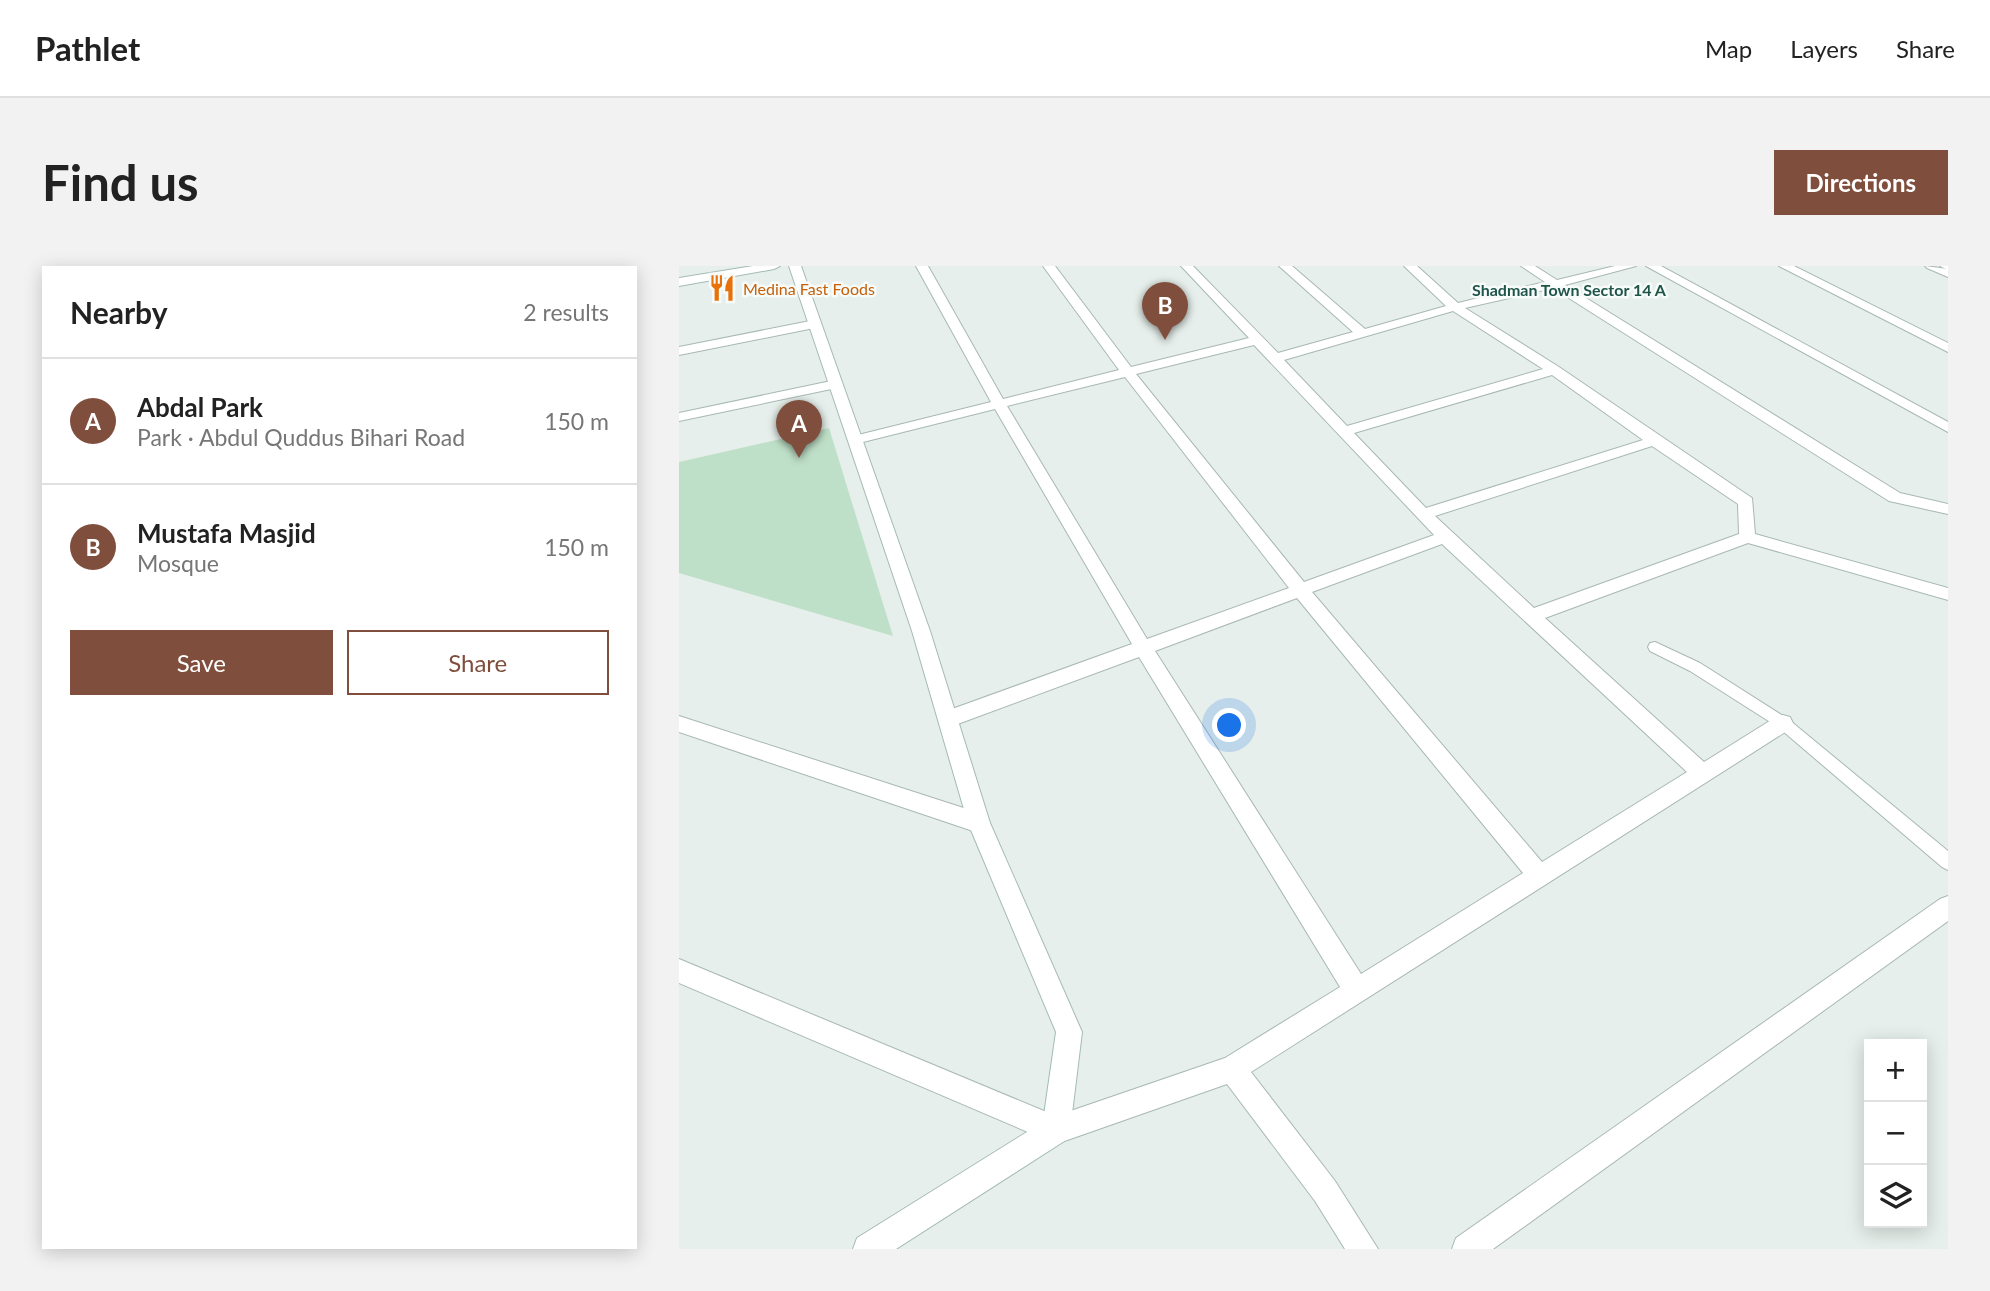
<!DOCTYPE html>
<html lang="en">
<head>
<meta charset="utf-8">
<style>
	:root { --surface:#fff; --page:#f2f2f2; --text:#222; --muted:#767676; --line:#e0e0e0; --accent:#804e3d }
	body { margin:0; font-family:Lato,sans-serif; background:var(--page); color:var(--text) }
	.controls { position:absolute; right:21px; bottom:21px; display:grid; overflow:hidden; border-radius:0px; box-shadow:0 4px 18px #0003 }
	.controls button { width:63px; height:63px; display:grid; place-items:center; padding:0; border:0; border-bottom:2px solid var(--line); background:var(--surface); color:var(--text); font:35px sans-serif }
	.you { position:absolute; left:551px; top:460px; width:24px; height:24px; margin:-18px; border:5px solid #fff; border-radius:50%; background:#1a73e8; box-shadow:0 0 0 10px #1a73e833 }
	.badge { display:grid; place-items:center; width:46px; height:46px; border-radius:50%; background:var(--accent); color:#fff; font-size:23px; font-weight:700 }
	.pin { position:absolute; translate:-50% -58px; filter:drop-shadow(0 2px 4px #0008) }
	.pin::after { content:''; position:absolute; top:37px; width:24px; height:21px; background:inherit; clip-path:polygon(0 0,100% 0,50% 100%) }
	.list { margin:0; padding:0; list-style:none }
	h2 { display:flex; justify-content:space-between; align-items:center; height:91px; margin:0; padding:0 28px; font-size:30px }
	h2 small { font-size:23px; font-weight:400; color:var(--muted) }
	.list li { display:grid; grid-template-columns:46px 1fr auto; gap:21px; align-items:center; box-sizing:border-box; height:126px; padding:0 28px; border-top:2px solid var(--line) }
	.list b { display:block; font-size:26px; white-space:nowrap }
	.list p { margin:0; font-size:23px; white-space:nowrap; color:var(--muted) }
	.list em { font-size:23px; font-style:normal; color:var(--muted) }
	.actions { display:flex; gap:14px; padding:21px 28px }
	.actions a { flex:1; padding:16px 0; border:2px solid var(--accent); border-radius:0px; text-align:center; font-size:24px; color:var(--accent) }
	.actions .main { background:var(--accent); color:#fff }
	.icon { flex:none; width:38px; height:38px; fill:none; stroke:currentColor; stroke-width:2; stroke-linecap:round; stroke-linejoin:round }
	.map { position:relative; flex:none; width:1269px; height:983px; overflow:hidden; border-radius:0px }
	header { display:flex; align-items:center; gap:42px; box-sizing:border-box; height:98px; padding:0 35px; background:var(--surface); border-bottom:2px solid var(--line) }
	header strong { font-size:33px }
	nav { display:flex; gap:38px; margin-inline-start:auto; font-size:24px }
	.intro { display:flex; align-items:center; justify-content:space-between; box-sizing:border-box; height:168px; padding:0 42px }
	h1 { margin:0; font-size:49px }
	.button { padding:18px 32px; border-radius:0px; background:var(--accent); color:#fff; font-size:24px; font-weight:700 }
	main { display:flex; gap:42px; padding:0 42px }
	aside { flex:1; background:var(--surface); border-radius:0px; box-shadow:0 4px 18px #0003 }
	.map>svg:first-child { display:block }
</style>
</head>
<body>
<header>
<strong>Pathlet</strong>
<nav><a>Map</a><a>Layers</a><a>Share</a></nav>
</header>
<div class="intro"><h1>Find us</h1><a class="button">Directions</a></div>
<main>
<aside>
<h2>Nearby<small>2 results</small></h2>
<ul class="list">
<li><span class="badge">A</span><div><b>Abdal Park</b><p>Park · Abdul Quddus Bihari Road</p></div><em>150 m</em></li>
<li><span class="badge">B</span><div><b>Mustafa Masjid</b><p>Mosque</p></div><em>150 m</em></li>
</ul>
<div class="actions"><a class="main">Save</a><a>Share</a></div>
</aside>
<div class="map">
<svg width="1269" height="983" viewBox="0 0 1269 983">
	<rect width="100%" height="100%" fill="#e6efeb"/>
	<!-- green -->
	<polygon fill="#bfe0c8" points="150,162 214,370 0,307 0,196"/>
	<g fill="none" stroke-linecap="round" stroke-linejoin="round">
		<defs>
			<polygon id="lane" points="976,376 1021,397 1109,453 1269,585 1269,604 1263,601 1099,461 1011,405 971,385 969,381 971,377"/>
			<g id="street">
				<path d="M237 0H249L324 133 440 104 364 0H376L452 101 570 72 502 0H514L599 87 674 66 600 0H613L686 63 767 40 725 0H738L779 37 866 16 842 0H856L878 14 936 0H957L886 19 1221 227 1269 238V248L1210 235 874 22 786 42 880 101 1073 232 1076 268 1269 322V334L1069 277 866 352 1025 496 1097 451 1104 449 1111 451 1114 457 1111 463 572 806 656 915 699 983H666L636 935 548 818 377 878 0 717V693L377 850 546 792 661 721 460 391 276 459 269 461 262 459 259 453 262 447 453 378 316 143 176 178 169 174 171 171 312 136ZM774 45 864 103 668 160 605 94ZM575 79 755 269 625 316 457 108ZM873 109 964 174 747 242 675 167ZM446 111 610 322 468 373 328 140ZM973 180 1059 238 1060 268 855 342 756 250ZM763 278 1008 506 863 596 633 326ZM618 332 844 607 682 708 476 385Z"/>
				<polygon points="967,0 982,0 1269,156 1269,166"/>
				<polygon points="1100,0 1115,0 1269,77 1269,86"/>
				<polygon points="1246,0 1269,3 1269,11 1248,2"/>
				<polygon points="136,54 142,58 140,61 0,89 0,81"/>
				<polygon points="157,114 162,115 162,121 0,155 0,147"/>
				<polygon points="0,450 300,547 308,550 311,557 308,564 300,567 0,466"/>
				<polygon points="1269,630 1269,655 814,983 773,983 777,972 1261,633"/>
			</g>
			<g id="secondary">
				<polygon points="74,0 101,0 95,3 0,20 0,12"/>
				<polygon points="110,0 122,0 251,365 311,557 403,766 391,864 387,874 217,983 174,983 178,972 364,856 377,766 289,557 233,365"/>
				<polygon points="1261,0 1269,0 1269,4"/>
			</g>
		</defs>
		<!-- lane casing -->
		<use href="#lane" stroke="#a8b8b2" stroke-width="2"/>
		<!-- street casing -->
		<use href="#street" stroke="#a8b8b2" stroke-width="2"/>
		<!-- secondary casing -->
		<use href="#secondary" stroke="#a4bbb3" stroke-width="2"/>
		<!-- lane -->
		<use href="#lane" fill="#fff" fill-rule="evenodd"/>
		<!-- street -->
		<use href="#street" fill="#fff" fill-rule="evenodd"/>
		<!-- secondary -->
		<use href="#secondary" fill="#fff" fill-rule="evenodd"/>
	</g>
	<!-- icons -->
	<defs>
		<symbol id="restaurant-bare" viewBox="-9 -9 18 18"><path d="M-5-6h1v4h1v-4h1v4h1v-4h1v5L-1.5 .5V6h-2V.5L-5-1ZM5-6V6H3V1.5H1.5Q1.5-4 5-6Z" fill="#e8710a" stroke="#f7fbf9" stroke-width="2.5" paint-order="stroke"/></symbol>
	</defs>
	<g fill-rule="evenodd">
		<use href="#restaurant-bare" x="24" y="3" width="38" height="38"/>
	</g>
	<g text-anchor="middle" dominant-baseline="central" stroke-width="5" stroke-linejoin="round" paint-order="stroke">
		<!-- far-food labels -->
		<g font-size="16" fill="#c56008" stroke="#f7fbf9" text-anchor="start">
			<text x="64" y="22">Medina Fast Foods</text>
		</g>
		<!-- far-neighbourhood labels -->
		<g font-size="16" font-weight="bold" fill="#1f5548" stroke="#f7fbf9">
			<text x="890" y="23">Shadman Town Sector 14 A</text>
		</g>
	</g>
</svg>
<div class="controls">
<button>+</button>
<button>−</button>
<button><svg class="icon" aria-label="layers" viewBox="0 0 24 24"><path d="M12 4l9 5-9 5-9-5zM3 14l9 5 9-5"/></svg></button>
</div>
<div class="you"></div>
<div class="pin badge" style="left:120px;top:192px">A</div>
<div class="pin badge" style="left:486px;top:74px">B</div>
</div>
</main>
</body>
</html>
